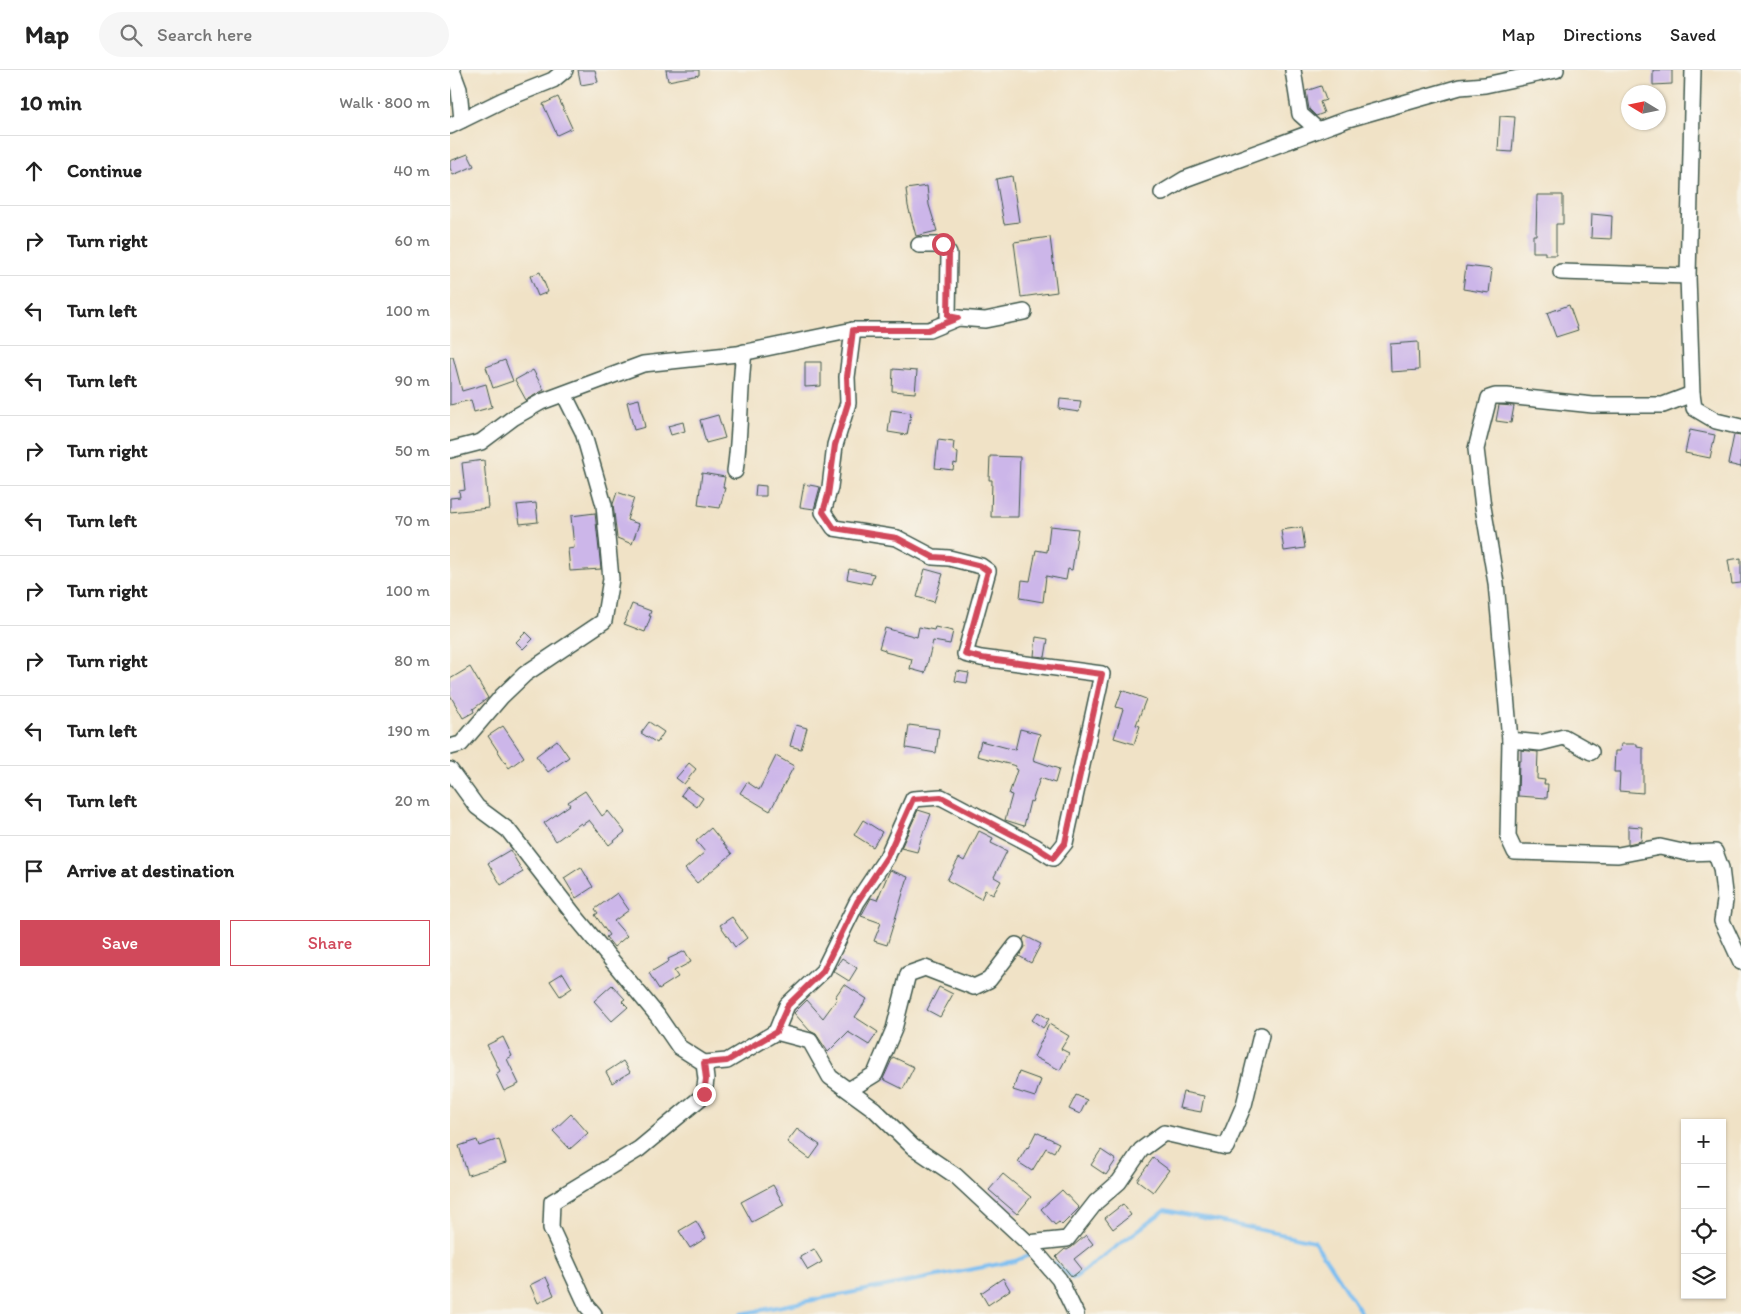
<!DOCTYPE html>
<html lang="en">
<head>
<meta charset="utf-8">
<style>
	:root { --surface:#fff; --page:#f6f6f6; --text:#222; --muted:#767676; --line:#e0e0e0; --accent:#d1495b }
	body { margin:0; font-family:Itim,sans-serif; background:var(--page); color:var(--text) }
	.controls { position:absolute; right:15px; bottom:15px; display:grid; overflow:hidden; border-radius:0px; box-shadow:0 1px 4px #0004 }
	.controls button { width:45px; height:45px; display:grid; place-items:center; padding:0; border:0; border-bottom:1px solid var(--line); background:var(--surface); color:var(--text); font:25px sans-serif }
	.compass { position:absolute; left:1171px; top:15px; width:45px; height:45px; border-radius:50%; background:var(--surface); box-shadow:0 1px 4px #0004; rotate:280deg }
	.stop { position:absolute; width:15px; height:15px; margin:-11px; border:4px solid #d1495b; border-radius:50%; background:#fff }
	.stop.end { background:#d1495b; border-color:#fff; box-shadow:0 1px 5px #0008 }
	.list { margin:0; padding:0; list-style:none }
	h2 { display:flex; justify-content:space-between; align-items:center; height:65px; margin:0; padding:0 20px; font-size:21px }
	h2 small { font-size:16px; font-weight:400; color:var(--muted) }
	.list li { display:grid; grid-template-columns:32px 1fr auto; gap:15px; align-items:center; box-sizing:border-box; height:70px; padding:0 20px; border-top:1px solid var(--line) }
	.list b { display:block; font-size:19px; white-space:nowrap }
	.list em { font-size:16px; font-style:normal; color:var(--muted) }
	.actions { display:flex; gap:10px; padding:15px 20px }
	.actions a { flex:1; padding:11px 0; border:1px solid var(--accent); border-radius:0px; text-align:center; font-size:18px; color:var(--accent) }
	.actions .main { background:var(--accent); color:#fff }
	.icon { flex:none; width:28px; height:28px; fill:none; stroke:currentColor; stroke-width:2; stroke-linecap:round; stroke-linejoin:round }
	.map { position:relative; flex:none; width:1291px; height:1244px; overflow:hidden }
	header { display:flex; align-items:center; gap:30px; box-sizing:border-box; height:70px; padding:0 25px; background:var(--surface); border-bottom:1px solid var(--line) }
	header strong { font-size:24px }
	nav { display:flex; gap:28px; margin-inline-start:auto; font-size:18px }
	.search { width:350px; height:45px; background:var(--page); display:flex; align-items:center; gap:12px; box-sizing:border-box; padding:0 18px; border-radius:28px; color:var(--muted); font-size:19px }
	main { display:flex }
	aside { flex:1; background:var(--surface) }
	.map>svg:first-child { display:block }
</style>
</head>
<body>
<header>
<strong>Map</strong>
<div class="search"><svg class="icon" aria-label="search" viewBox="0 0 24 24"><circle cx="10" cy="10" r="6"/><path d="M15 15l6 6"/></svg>Search here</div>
<nav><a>Map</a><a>Directions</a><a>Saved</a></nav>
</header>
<main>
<aside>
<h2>10 min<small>Walk · 800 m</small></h2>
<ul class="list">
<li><svg class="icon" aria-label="ahead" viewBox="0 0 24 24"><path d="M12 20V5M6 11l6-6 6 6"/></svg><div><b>Continue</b></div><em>40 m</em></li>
<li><svg class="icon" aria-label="right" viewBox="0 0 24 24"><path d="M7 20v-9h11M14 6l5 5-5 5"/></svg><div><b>Turn right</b></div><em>60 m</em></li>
<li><svg class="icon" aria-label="left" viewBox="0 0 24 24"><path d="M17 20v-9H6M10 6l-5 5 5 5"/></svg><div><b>Turn left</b></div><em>100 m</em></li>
<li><svg class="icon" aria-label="left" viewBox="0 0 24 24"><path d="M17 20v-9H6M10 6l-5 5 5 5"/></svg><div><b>Turn left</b></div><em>90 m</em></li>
<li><svg class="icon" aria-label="right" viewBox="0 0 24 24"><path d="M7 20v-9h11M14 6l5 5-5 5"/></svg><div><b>Turn right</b></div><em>50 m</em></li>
<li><svg class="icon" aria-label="left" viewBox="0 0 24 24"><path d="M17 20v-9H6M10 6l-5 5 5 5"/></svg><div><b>Turn left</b></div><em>70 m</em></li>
<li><svg class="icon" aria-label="right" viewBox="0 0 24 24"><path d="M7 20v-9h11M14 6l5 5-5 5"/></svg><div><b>Turn right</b></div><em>100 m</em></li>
<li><svg class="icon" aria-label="right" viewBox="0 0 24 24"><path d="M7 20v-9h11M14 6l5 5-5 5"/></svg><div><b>Turn right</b></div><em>80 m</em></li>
<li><svg class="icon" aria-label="left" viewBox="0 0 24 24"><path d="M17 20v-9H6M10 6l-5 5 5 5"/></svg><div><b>Turn left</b></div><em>190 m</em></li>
<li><svg class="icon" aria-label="left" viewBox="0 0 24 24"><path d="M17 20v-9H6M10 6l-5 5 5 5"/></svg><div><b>Turn left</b></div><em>20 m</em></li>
<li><svg class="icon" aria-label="arrive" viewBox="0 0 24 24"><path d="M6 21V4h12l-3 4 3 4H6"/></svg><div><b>Arrive at destination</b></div></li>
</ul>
<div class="actions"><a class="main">Save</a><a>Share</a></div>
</aside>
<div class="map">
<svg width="1291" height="1244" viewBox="0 0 1291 1244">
	<rect width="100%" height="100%" fill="#f7f3e8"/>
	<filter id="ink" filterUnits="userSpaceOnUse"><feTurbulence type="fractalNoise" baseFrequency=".02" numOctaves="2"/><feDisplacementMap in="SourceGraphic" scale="10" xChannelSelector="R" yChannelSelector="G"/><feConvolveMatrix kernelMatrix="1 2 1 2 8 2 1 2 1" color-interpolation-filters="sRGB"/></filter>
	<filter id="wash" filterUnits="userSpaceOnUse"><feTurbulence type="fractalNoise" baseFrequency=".0096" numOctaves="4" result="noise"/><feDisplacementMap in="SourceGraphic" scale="20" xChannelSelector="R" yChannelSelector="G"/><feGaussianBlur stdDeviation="1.12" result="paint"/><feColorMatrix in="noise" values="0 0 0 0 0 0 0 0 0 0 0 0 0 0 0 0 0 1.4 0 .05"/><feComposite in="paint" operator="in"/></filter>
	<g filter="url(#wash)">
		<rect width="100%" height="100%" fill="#f0e2c6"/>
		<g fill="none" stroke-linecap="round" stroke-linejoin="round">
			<!-- stream -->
			<g stroke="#7cbef1" stroke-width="4">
				<polyline points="604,1193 623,1209 715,1140 864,1171 912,1244"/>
				<polyline points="291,1244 565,1191 582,1184"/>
			</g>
		</g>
		<g id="blocks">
			<!-- building -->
			<g fill="#ccb6e9">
				<polygon points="128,0 145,0 148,12 131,15"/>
				<polygon points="216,0 249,0 249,5 218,11"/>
				<polygon points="1203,0 1222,0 1222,14 1203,15"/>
				<polygon points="871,16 876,30 870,32 874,43 866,46 859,39 856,21"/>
				<polygon points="108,27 122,58 107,65 93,34"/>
				<polygon points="1050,46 1065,47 1062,82 1048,81"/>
				<polygon points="18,84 24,96 3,105 0,98 0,91"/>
				<polygon points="562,106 569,152 554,154 546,109"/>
				<polygon points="477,116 479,135 487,161 466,166 458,136 456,119"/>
				<polygon points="1087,125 1113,125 1113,154 1106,154 1106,185 1095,185 1095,182 1083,182 1083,165 1086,165"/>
				<polygon points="1142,144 1162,146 1161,169 1141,168"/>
				<polygon points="600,167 607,222 571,227 564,172"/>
				<polygon points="1016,196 1042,199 1039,223 1013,219"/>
				<polygon points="90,202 98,222 88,226 80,206"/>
				<polygon points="1119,235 1128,260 1106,267 1097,243"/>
				<polygon points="968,272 969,300 941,302 940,274"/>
				<polygon points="0,287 3,287 12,321 36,314 42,337 24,342 21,330 0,335"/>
				<polygon points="55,290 63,311 43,318 36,297"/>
				<polygon points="355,292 371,292 371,316 355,317"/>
				<polygon points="443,299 467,301 465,323 442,321"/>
				<polygon points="83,300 94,320 76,330 65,310"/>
				<polygon points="189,329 195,357 184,360 177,332"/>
				<polygon points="610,329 631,331 629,342 609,339"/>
				<polygon points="1049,335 1064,336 1061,353 1046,351"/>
				<polygon points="441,340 461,343 457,365 438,362"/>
				<polygon points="268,345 275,368 256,373 250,350"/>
				<polygon points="233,352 235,361 221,365 218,356"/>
				<polygon points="1240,360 1265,365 1260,388 1235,383"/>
				<polygon points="1284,365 1291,366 1291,397 1278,394"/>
				<polygon points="488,370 504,372 503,380 508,383 507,394 504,393 503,400 485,398"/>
				<polygon points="540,386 570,387 568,447 541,447 542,410 539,410"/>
				<polygon points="34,390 38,438 0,442 0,428 10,427 9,421 15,420 12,393"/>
				<polygon points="252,403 275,407 273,417 275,418 270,438 248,435"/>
				<polygon points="354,414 370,417 364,439 350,437"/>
				<polygon points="306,415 316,416 316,426 305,426"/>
				<polygon points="167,422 184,428 177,450 189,454 182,474 167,468 163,434"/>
				<polygon points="86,433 88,452 70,454 67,435"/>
				<polygon points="145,443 151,499 120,501 118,479 124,478 121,446"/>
				<polygon points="600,456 628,459 622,500 618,499 616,510 596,506 593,532 570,528 572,510 580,511 586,480 597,482"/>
				<polygon points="852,457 855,478 834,481 831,460"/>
				<polygon points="1291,488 1291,513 1282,514 1278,490"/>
				<polygon points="399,499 424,504 421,514 397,509"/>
				<polygon points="475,499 493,504 484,532 467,527"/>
				<polygon points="182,534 201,541 199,546 201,546 195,562 174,554"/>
				<polygon points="469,557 484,560 485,557 503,561 500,574 483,571 475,603 460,599 462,589 435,582 435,580 429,578 435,558 467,567"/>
				<polygon points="76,562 83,569 73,579 66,572"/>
				<polygon points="586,567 598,569 595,587 584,586"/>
				<polygon points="20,597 38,628 23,639 24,642 13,648 0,625 0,609"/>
				<polygon points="507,601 519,603 517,613 505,611"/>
				<polygon points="672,620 696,629 686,655 690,656 684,674 664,668 673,639 666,637"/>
				<polygon points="199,652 214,662 207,673 191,663"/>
				<polygon points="346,655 357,658 351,679 340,676"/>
				<polygon points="459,655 489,659 486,683 456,678"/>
				<polygon points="53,656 74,687 59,698 38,666"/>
				<polygon points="570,659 590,664 583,690 609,699 605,713 590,708 582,732 580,731 574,756 555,750 562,725 559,724 567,700 565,699 566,696 527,686 531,671 565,680"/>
				<polygon points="107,670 119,687 98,702 86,686"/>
				<polygon points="1171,674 1187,674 1187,677 1193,678 1193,723 1169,721 1170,702 1164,702 1165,681 1170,681"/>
				<polygon points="1071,680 1088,682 1087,709 1095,710 1094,714 1098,714 1097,728 1068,726 1069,691 1071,691"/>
				<polygon points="326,686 344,696 320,741 290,723 297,712 309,720"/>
				<polygon points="239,693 246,699 234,714 226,708"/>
				<polygon points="237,717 253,728 247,737 231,725"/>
				<polygon points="135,721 152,746 158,741 175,762 159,775 139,750 132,755 131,753 106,771 94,753 120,735 118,732"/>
				<polygon points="468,740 481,744 475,760 474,760 467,782 451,778"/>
				<polygon points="413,750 432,762 423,777 404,765"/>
				<polygon points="1178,756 1192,757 1191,771 1178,774"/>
				<polygon points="261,758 282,784 247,813 235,799 255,782 246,771"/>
				<polygon points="529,761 543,768 541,773 557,781 544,807 551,811 543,825 535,820 531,829 497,810 509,788 514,791"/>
				<polygon points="60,780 73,802 51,815 38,793"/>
				<polygon points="131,797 143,817 126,828 114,808"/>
				<polygon points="440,800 458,807 437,875 424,871 431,853 411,846 421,828 427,830"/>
				<polygon points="167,823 179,840 164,851 177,866 164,877 156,867 159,865 145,845 148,843 145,839"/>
				<polygon points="282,847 297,868 285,877 270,855"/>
				<polygon points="575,866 591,874 581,893 569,886 575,877 573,869"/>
				<polygon points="235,881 241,892 224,901 228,907 209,919 199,903 219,891 218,889"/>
				<polygon points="392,888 407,898 399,911 383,901"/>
				<polygon points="113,903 122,918 110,926 100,911"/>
				<polygon points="394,914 417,929 405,947 428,962 419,975 398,962 378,982 366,964 360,961 344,943 357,930 373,948 387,929 385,927"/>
				<polygon points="162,915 175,929 172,931 178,937 162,951 144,931"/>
				<polygon points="489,917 503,924 490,947 477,940"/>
				<polygon points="588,942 599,949 593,958 582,950"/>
				<polygon points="599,954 619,966 611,979 619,983 610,1000 584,987"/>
				<polygon points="53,967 62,986 57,989 69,1014 54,1021 46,1004 50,1001 37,975"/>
				<polygon points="443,987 464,997 453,1019 433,1009"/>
				<polygon points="173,991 180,1002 162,1013 156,1002"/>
				<polygon points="569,1002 591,1010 585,1027 563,1020"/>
				<polygon points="733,1022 754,1026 751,1042 729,1038"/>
				<polygon points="626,1025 637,1030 630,1044 619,1039"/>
				<polygon points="121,1044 138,1063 120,1079 103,1061"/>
				<polygon points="347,1059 370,1075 360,1089 337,1072"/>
				<polygon points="586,1062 609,1073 604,1082 596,1078 582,1101 568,1092 577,1077 578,1078"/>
				<polygon points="49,1069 56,1093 18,1105 9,1076 27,1070 29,1076"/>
				<polygon points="651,1080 666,1090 656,1105 641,1095"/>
				<polygon points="703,1088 719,1100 703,1122 687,1110"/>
				<polygon points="553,1104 581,1127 567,1144 539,1120"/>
				<polygon points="323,1115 334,1135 302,1152 291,1132"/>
				<polygon points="612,1120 629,1138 612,1155 609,1152 605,1155 591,1139"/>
				<polygon points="673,1134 681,1145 663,1159 655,1148"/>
				<polygon points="246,1151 256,1168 240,1178 229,1161"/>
				<polygon points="636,1165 643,1174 624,1189 632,1199 622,1207 606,1187 615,1179 617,1180 622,1177"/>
				<polygon points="364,1179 372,1192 358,1200 350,1187"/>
				<polygon points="96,1207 104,1225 88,1233 80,1215"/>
				<polygon points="553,1208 560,1220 538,1235 531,1223"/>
			</g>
		</g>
	</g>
	<g filter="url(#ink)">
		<use href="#blocks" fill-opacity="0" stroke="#3e564a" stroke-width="1"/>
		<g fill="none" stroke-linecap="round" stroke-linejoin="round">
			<defs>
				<g id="minor">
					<polyline points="2,0 9,19 12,50"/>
					<polyline points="843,0 850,44 868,60"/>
					<polyline points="1243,0 1238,206 1242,324 1244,338 1266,351 1291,357"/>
					<polyline points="0,56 53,30 103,10 115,0"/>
					<polyline points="712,123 735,109 898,49 1010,17 1035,15 1106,0"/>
					<polyline points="469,175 493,175 499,184 498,246 508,248"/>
					<polyline points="1111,202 1238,206"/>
					<polyline points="1242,324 1213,335 1143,335 1057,326 1045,326 1039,328 1026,379 1033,437 1046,513 1060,670 1058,767 1065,782 1168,785 1210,777 1237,783 1265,782 1271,798 1275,831 1272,851 1291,892"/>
					<polyline points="0,380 31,372 63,348 91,332 193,294 287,284 403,260 479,260 508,248 535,250 574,242"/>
					<path d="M285 401C291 362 289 322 294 282"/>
					<polyline points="1060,670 1090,673 1114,667 1141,682"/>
					<polyline points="0,677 11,674 52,626 75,604 154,551 161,509 154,435 133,362 114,324"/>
					<polyline points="0,700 27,737 58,760 125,846 207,945 229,977 254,993 256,1009 254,1025 189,1079 102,1132 101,1158 137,1236 144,1244"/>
					<polyline points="326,962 337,935 373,901 407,832 437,787 463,729 491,727 586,777 603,788 615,773 652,604 531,588 515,584 538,501 531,496 499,488 483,487 447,468 384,458 373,442 380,417 385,375 398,333 397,307 403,260"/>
					<polyline points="254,993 277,991 326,962 360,971 380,1007 424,1039 463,1077 506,1106 578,1173 609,1209 626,1244"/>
					<polyline points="399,1020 425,1004 444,959 458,904 475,898 524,917 539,910 566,875"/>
					<polyline points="578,1173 617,1169 646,1132 669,1112 691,1080 714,1063 776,1077 794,1035 811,965"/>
				</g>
			</defs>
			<!-- minor casing -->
			<use href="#minor" stroke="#3e564a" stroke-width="18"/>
			<!-- minor -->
			<use href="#minor" stroke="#fff" stroke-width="15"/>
		</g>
	</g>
	<g fill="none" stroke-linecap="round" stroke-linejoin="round" filter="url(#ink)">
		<!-- route -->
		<polyline stroke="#d1495b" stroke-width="6" points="254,1024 256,1009 254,993 277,991 326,962 338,935 373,901 407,832 437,787 463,729 491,727 586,777 603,788 615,773 652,604 531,588 515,584 538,501 531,496 499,488 483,487 447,468 384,458 373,442 378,425 385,375 398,333 397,307 403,260 478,260 508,248 498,246 499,184 493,174"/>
	</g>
</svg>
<div class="controls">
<button>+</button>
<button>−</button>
<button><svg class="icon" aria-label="locate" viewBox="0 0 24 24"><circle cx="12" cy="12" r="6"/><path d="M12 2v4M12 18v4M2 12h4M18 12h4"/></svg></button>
<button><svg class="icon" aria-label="layers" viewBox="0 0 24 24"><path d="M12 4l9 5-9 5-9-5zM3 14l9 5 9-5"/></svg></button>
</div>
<svg class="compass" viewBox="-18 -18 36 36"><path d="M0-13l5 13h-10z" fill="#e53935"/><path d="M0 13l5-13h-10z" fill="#767676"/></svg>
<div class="stop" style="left:493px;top:174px"></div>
<div class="stop end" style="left:254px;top:1024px"></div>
</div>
</main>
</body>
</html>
